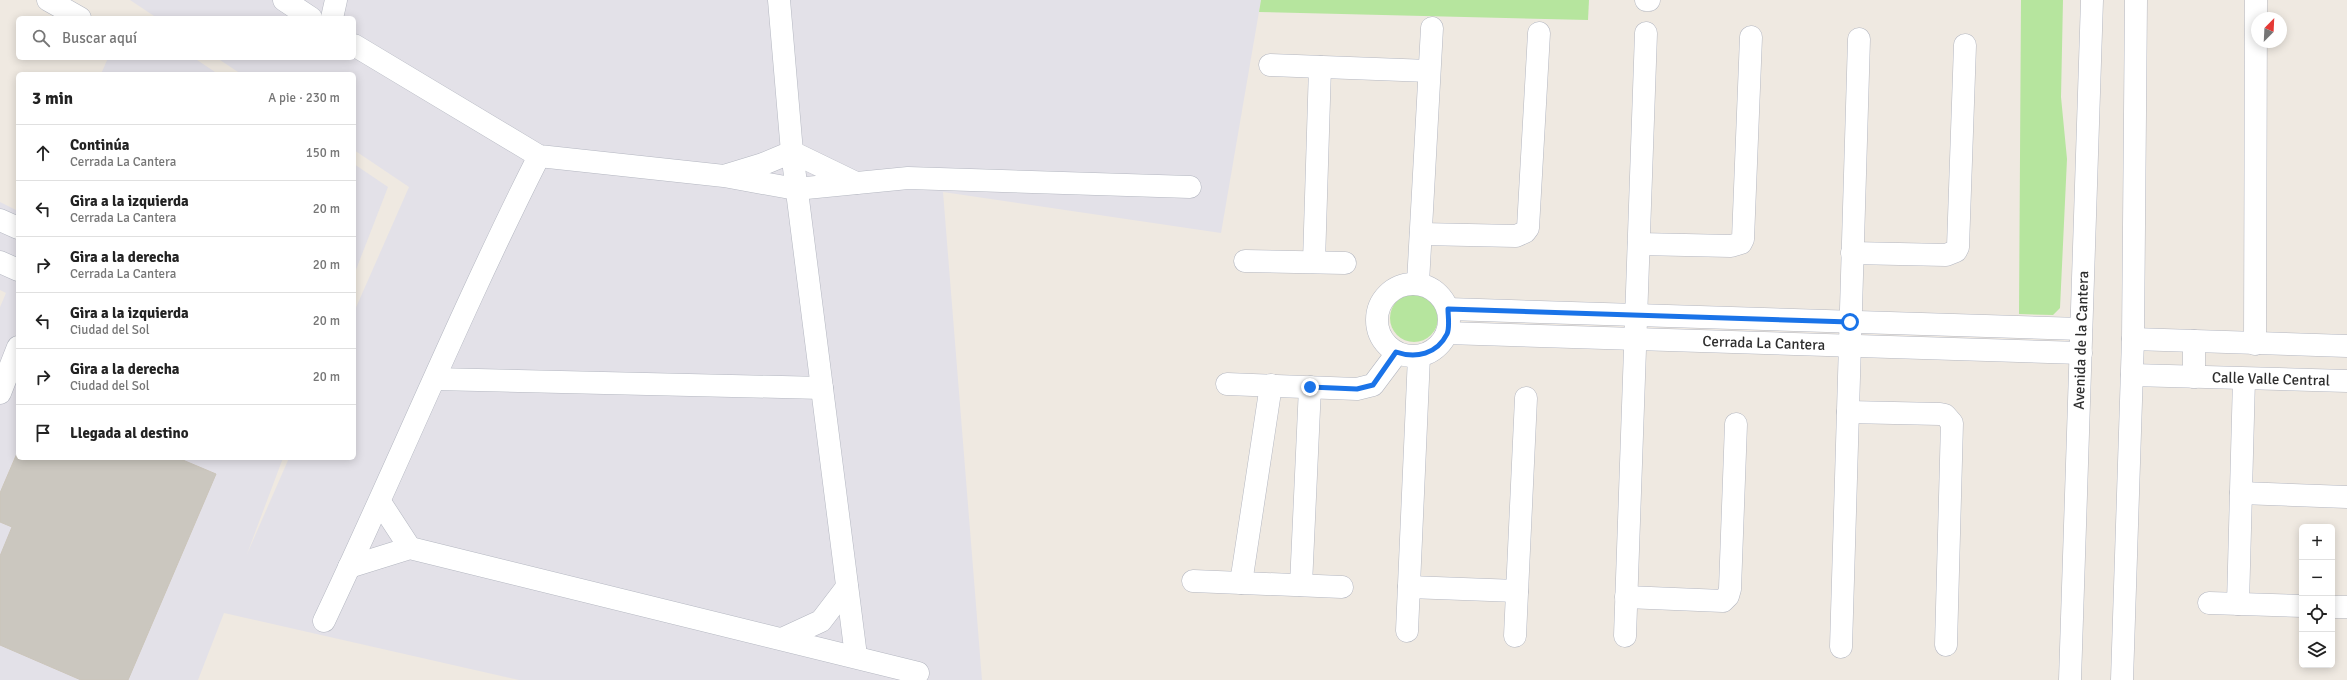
<!DOCTYPE html>
<html lang="es">
<head>
<meta charset="utf-8">
<style>
	:root { --surface:#fff; --page:#f6f6f6; --text:#222; --muted:#767676; --line:#e0e0e0 }
	body { margin:0; font-family:Signika,sans-serif; background:var(--page); color:var(--text) }
	.controls { position:absolute; right:12px; bottom:12px; display:grid; overflow:hidden; border-radius:6px; box-shadow:0 2px 10px #0003 }
	.controls button { width:36px; height:36px; display:grid; place-items:center; padding:0; border:0; border-bottom:1px solid var(--line); background:var(--surface); color:var(--text); font:20px sans-serif }
	.compass { position:absolute; left:2251px; top:12px; width:36px; height:36px; border-radius:50%; background:var(--surface); box-shadow:0 2px 10px #0003; rotate:24deg }
	.stop { position:absolute; width:12px; height:12px; margin:-9px; border:3px solid #1a73e8; border-radius:50%; background:#fff }
	.stop.end { background:#1a73e8; border-color:#fff; box-shadow:0 1px 4px #0008 }
	.list { margin:0; padding:0; list-style:none }
	h2 { display:flex; justify-content:space-between; align-items:center; height:52px; margin:0; padding:0 16px; font-size:17px }
	h2 small { font-size:13px; font-weight:400; color:var(--muted) }
	.list li { display:grid; grid-template-columns:26px 1fr auto; gap:12px; align-items:center; box-sizing:border-box; height:56px; padding:0 16px; border-top:1px solid var(--line) }
	.list b { display:block; font-size:15px; white-space:nowrap }
	.list p { margin:0; font-size:13px; white-space:nowrap; color:var(--muted) }
	.list em { font-size:13px; font-style:normal; color:var(--muted) }
	.icon { flex:none; width:22px; height:22px; fill:none; stroke:currentColor; stroke-width:2; stroke-linecap:round; stroke-linejoin:round }
	.map { position:relative; flex:none; width:2347px; height:680px; overflow:hidden }
	.search { position:absolute; background:var(--surface); box-shadow:0 2px 10px #0003; left:16px; top:16px; width:340px; height:44px; display:flex; align-items:center; gap:10px; box-sizing:border-box; padding:0 14px; border-radius:6px; color:var(--muted); font-size:15px }
	.panel { position:absolute; background:var(--surface); box-shadow:0 2px 10px #0003; left:16px; top:72px; width:340px; height:388px; border-radius:6px }
	.map>svg:first-child { display:block }
</style>
</head>
<body>
<div class="map">
<svg width="2347" height="680" viewBox="0 0 2347 680">
	<rect width="100%" height="100%" fill="#efe9e1"/>
	<!-- industrial -->
	<g fill="#e3e1e8">
		<polygon points="130,0 1261,0 1221,233 943,192 982,680 519,680 224,613 198,680 0,680 0,307 6,293 0,290 0,202 18,211 18,458 283,458 247,554 289,458 354,458 354,312 409,187 354,150 354,74 241,74 217,58 354,58 354,18 157,18"/>
		<polygon points="108,58 194,58 218,74 101,74"/>
		<polygon points="354,164 388,187 354,275"/>
	</g>
	<!-- green -->
	<g fill="#b6e59e">
		<polygon points="1261,0 1589,0 1588,20 1259,12"/>
		<polygon points="2021,0 2063,0 2061,97 2067,159 2060,308 2053,315 2019,314"/>
		<circle cx="1414" cy="318" r="24"/>
	</g>
	<!-- building -->
	<polygon fill="#cbc7bf" stroke="#cbc5ba" points="18,451 18,458 178,458 216,474 128,680 81,680 0,645 0,556 12,527 0,522 0,493"/>
	<g fill="none" stroke-linecap="round" stroke-linejoin="round">
		<defs>
			<g id="minor">
				<polyline points="48,0 80,18"/>
				<polyline points="284,0 311,18"/>
				<polyline points="779,0 792,152 856,656"/>
				<polyline points="1646,0 1649,0"/>
				<polyline points="332,18 336,0"/>
				<polyline points="354,45 539,156 724,176 796,189 908,178 1190,187"/>
				<polyline points="1270,65 1429,71"/>
				<polyline points="727,175 763,164 792,152 856,183"/>
				<polyline points="0,220 18,228"/>
				<polyline points="1421,234 1516,236 1525,232 1528,228 1539,33"/>
				<polyline points="1639,244 1731,246 1741,243 1743,239 1751,37"/>
				<polyline points="1852,253 1946,255 1956,251 1958,247 1965,45"/>
				<polyline points="1245,261 1345,263"/>
				<polyline points="0,262 18,270"/>
				<polyline points="1314,262 1320,67"/>
				<polyline points="1418,283 1432,28"/>
				<circle cx="1413" cy="320" r="36"/>
				<polyline points="1448,309 2081,329"/>
				<path id="s1" d="M1447 333 2081 353"/>
				<polyline points="2133,339 2347,346"/>
				<polyline points="2255,344 2256,0"/>
				<path id="s2" d="M2132 375 2347 381"/>
				<polyline points="2194,377 2194,341"/>
				<polyline points="435,379 822,388"/>
				<polyline points="1227,384 1357,389 1373,385 1397,353"/>
				<polyline points="0,393 18,347"/>
				<polyline points="1848,412 1940,414 1945,415 1952,423 1946,645"/>
				<polyline points="2241,493 2347,497"/>
				<polyline points="380,502 410,548"/>
				<polyline points="349,567 410,548 918,673"/>
				<polyline points="1193,581 1342,587"/>
				<polyline points="1241,583 1271,385"/>
				<polyline points="1301,585 1310,387"/>
				<polyline points="1409,587 1517,591"/>
				<polyline points="1626,597 1723,601 1728,596 1730,589 1736,424"/>
				<polyline points="2209,603 2302,606"/>
				<polyline points="2238,604 2244,379"/>
				<polyline points="2332,607 2347,607"/>
				<path d="M324 621C397 467 462 308 539 156"/>
				<polyline points="1407,631 1419,356"/>
				<polyline points="1515,636 1526,398"/>
				<polyline points="1625,636 1646,33"/>
				<polyline points="782,639 821,621 847,587"/>
				<polyline points="1841,647 1859,39"/>
				<path id="s3" d="M2070 680 2092 0"/>
				<polyline points="2122,680 2133,339 2136,0"/>
			</g>
		</defs>
		<!-- minor casing -->
		<use href="#minor" stroke="#b4b7c1" stroke-width="23"/>
		<!-- minor -->
		<use href="#minor" stroke="#fff" stroke-width="22"/>
	</g>
	<g fill="none" stroke-linecap="round" stroke-linejoin="round">
		<!-- route -->
		<path stroke="#1a73e8" stroke-width="5" d="M1310 387 1357 389 1373 385 1396 352C1416 359 1437 354 1447 334 1450 328 1448 316 1448 309L1850 322"/>
	</g>
	<g text-anchor="middle" dominant-baseline="central" stroke-width="3" stroke-linejoin="round" paint-order="stroke">
		<!-- street labels -->
		<g font-size="15" fill="#2e2e2e" stroke="#fff">
			<text stroke="none"><textPath href="#s3" startOffset="340">Avenida de la Cantera</textPath></text>
			<text stroke="none"><textPath href="#s1" startOffset="317">Cerrada La Cantera</textPath></text>
			<text stroke="none"><textPath href="#s2" startOffset="139">Calle Valle Central</textPath></text>
		</g>
	</g>
</svg>
<div class="controls">
<button>+</button>
<button>−</button>
<button><svg class="icon" aria-label="locate" viewBox="0 0 24 24"><circle cx="12" cy="12" r="6"/><path d="M12 2v4M12 18v4M2 12h4M18 12h4"/></svg></button>
<button><svg class="icon" aria-label="layers" viewBox="0 0 24 24"><path d="M12 4l9 5-9 5-9-5zM3 14l9 5 9-5"/></svg></button>
</div>
<svg class="compass" viewBox="-18 -18 36 36"><path d="M0-13l5 13h-10z" fill="#e53935"/><path d="M0 13l5-13h-10z" fill="#767676"/></svg>
<div class="stop" style="left:1850px;top:322px"></div>
<div class="stop end" style="left:1310px;top:387px"></div>
<div class="search"><svg class="icon" aria-label="search" viewBox="0 0 24 24"><circle cx="10" cy="10" r="6"/><path d="M15 15l6 6"/></svg>Buscar aquí</div>
<section class="panel">
<h2>3 min<small>A pie · 230 m</small></h2>
<ul class="list">
<li><svg class="icon" aria-label="ahead" viewBox="0 0 24 24"><path d="M12 20V5M6 11l6-6 6 6"/></svg><div><b>Continúa</b><p>Cerrada La Cantera</p></div><em>150 m</em></li>
<li><svg class="icon" aria-label="left" viewBox="0 0 24 24"><path d="M17 20v-9H6M10 6l-5 5 5 5"/></svg><div><b>Gira a la izquierda</b><p>Cerrada La Cantera</p></div><em>20 m</em></li>
<li><svg class="icon" aria-label="right" viewBox="0 0 24 24"><path d="M7 20v-9h11M14 6l5 5-5 5"/></svg><div><b>Gira a la derecha</b><p>Cerrada La Cantera</p></div><em>20 m</em></li>
<li><svg class="icon" aria-label="left" viewBox="0 0 24 24"><path d="M17 20v-9H6M10 6l-5 5 5 5"/></svg><div><b>Gira a la izquierda</b><p>Ciudad del Sol</p></div><em>20 m</em></li>
<li><svg class="icon" aria-label="right" viewBox="0 0 24 24"><path d="M7 20v-9h11M14 6l5 5-5 5"/></svg><div><b>Gira a la derecha</b><p>Ciudad del Sol</p></div><em>20 m</em></li>
<li><svg class="icon" aria-label="arrive" viewBox="0 0 24 24"><path d="M6 21V4h12l-3 4 3 4H6"/></svg><div><b>Llegada al destino</b></div></li>
</ul>
</section>
</div>
</body>
</html>
